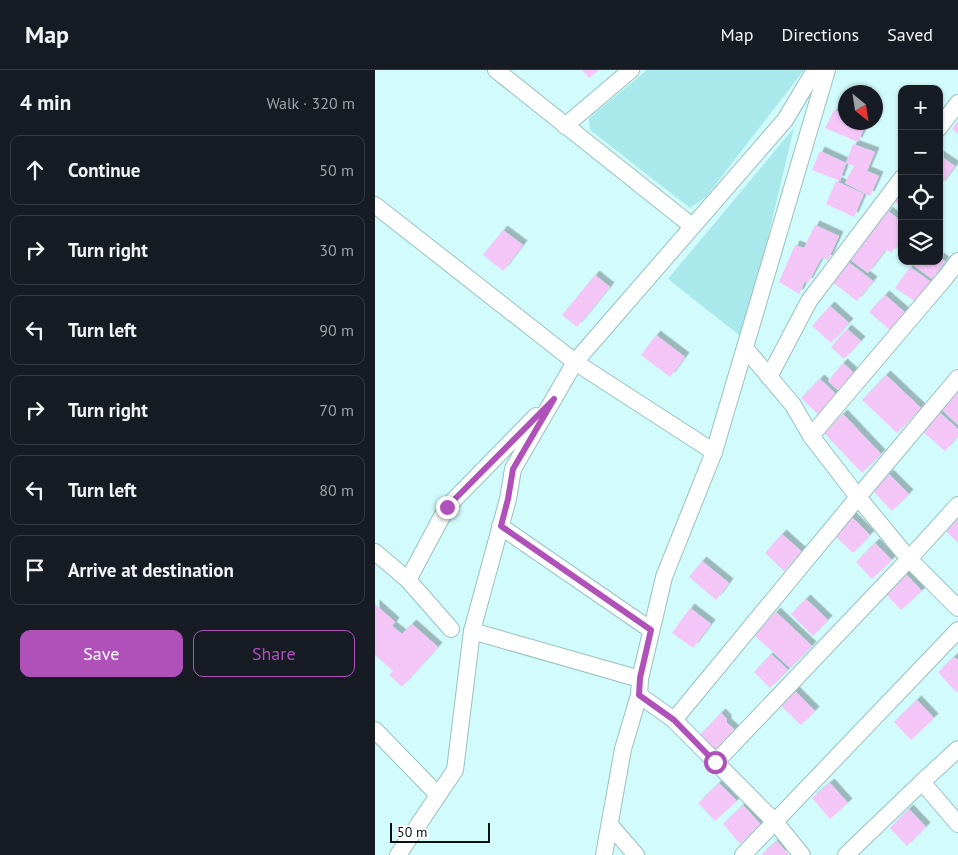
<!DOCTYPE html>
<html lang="en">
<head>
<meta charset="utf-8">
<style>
	:root { --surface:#171b24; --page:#242831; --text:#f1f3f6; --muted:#9ea1a6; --line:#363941; --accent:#b051ba }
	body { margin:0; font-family:"PT Sans",sans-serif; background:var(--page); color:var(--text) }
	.controls { position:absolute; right:15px; top:15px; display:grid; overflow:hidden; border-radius:10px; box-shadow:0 1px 4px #0004 }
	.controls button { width:45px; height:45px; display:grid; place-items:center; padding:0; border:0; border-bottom:1px solid var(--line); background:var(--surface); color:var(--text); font:25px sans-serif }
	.compass { position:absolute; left:463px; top:15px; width:45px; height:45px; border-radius:50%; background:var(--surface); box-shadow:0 1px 4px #0004; rotate:150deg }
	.scale { position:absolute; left:15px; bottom:12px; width:100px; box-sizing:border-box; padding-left:5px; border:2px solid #041213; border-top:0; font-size:14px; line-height:18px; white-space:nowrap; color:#041213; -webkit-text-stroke:4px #fff; paint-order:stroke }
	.stop { position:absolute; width:15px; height:15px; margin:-11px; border:4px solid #b051ba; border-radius:50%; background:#fff }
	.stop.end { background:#b051ba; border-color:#fff; box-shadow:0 1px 5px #0008 }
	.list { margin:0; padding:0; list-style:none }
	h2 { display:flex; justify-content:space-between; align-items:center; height:65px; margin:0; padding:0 20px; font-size:21px }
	h2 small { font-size:16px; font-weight:400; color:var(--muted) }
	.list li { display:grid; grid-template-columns:32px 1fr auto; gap:15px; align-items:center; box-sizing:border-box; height:70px; margin:0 10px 10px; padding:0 10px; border:1px solid var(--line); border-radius:10px }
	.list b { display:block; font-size:19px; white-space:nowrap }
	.list em { font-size:16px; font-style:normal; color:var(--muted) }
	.actions { display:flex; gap:10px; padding:15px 20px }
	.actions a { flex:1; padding:11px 0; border:1px solid var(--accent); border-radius:10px; text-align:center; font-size:18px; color:var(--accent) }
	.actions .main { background:var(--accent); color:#fff }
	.icon { flex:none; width:28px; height:28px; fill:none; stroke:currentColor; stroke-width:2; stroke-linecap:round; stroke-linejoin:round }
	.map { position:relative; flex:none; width:583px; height:785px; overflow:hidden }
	header { display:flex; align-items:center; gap:30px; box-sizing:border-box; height:70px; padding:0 25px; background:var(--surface); border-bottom:1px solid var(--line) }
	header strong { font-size:24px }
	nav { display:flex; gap:28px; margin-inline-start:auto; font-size:18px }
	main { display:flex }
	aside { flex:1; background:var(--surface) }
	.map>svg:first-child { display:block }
</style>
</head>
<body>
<header>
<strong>Map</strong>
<nav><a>Map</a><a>Directions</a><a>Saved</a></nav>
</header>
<main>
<aside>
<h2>4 min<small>Walk · 320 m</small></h2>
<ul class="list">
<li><svg class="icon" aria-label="ahead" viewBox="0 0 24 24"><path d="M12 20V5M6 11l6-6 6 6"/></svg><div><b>Continue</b></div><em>50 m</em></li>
<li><svg class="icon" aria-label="right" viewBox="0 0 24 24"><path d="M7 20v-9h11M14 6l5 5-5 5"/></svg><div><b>Turn right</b></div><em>30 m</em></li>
<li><svg class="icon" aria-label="left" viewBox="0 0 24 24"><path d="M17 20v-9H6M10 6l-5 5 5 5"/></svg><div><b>Turn left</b></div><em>90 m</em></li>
<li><svg class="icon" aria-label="right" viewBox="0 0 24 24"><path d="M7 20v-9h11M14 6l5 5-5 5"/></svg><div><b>Turn right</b></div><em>70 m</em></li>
<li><svg class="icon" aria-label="left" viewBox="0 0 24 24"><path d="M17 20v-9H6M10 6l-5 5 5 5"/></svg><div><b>Turn left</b></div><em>80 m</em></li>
<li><svg class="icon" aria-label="arrive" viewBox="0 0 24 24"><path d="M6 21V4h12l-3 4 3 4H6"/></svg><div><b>Arrive at destination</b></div></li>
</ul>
<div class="actions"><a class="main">Save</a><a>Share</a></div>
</aside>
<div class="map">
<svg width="583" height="785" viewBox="0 0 583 785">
	<defs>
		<filter id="shadow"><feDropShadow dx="4.5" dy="-4.5" stdDeviation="0" flood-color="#0004"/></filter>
	</defs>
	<rect width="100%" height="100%" fill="#d2fbfc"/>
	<!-- green -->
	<g fill="#aae9eb">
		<polygon points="272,0 429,0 331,127 315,138 215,60 214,48"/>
		<polygon points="419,58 369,269 293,209"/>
	</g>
	<!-- building -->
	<g fill="#f4c6f8" filter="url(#shadow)">
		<polygon points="207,0 224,0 214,8"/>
		<polygon points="459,40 470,45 470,52 488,52 491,54 483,72 450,58"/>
		<polygon points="583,51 583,64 577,59"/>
		<polygon points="478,74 500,82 492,101 504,106 495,126 470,113 479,96 471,93"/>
		<polygon points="445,81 471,93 465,111 437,100"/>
		<polygon points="564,85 580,96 566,115 564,114"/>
		<polygon points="461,111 489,124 479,147 451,134"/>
		<polygon points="527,122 527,137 520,132"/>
		<polygon points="513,141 527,152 527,169 516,183 511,179 493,203 473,188 491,163 494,166"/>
		<polygon points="440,155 464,166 453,190 447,187 433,213 430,211 424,224 404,212 420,175 429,178"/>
		<polygon points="128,160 148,175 128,201 108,185"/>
		<polygon points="564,187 570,191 557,209 534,192 534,191 564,191"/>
		<polygon points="472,191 498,211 482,231 456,211"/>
		<polygon points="535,197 556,212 541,232 520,218"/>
		<polygon points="220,205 235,217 202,257 187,245"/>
		<polygon points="510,225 533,245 517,262 494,242"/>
		<polygon points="455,236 474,253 456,273 437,256"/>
		<polygon points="472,259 486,271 469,289 456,277"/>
		<polygon points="281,265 310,287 295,307 266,285"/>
		<polygon points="468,293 480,304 464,321 453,311"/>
		<polygon points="511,305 546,338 522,363 487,330"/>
		<polygon points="445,309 463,326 444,345 426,328"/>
		<polygon points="583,322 583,355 566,339"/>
		<polygon points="564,342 583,359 583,366 570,381 547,361"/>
		<polygon points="468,344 506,384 487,403 449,363"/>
		<polygon points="514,404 534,424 517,441 497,420"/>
		<polygon points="476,446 495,465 478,483 458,464"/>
		<polygon points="583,449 583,473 571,461"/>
		<polygon points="407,464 427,482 409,501 390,483"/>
		<polygon points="500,473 517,490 497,509 481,492"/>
		<polygon points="327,491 354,513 341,530 314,507"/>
		<polygon points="529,502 547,521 526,540 508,521"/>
		<polygon points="431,529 453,550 438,566 416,544"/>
		<polygon points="0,534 20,552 17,556 27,564 37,554 63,577 27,617 14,605 18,601 0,585"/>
		<polygon points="315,538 336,554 318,578 297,563"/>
		<polygon points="401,542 437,576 415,598 379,565"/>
		<polygon points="396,584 413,600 395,618 379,602"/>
		<polygon points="579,587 583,590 583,621 581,622 563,602"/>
		<polygon points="420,621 440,641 426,655 405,635"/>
		<polygon points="542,630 559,648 536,670 519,652"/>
		<polygon points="346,643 352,649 352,653 361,661 340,683 323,667"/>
		<polygon points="344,713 362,731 340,751 323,733"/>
		<polygon points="455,713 473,733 455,749 437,728"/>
		<polygon points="368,735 386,755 365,774 348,754"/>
		<polygon points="534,739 551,757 532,776 515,758"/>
		<polygon points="402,771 414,785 386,785"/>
	</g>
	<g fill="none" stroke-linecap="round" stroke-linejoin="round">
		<defs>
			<g id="minor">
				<polyline points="121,0 317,156"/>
				<polyline points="190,56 256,0"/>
				<polyline points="564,58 583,33"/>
				<polyline points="0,135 200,292 339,382"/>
				<polyline points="370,278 418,335 436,366 483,427 534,489 583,538"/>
				<polyline points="394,307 434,231 527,108"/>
				<polyline points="436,366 570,208 583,191"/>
				<polyline points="125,456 276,560"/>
				<polyline points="0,482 33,510 76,559"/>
				<polyline points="33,510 72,437 161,346"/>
				<polyline points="97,561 265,609"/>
				<polyline points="264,625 299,650 400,752 427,785"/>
				<polyline points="299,650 483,427 583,308"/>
				<polyline points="0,660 63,725"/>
				<polyline points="340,693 534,489 583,435"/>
				<polyline points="547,712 583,754"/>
				<polyline points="235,755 261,785"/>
				<polyline points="23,785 80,700 97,561 133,429 138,399 200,292 410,50 440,0"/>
				<polyline points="229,785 248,679 264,625 265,609 289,507 339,382 452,0"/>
				<polyline points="368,785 583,560"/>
				<polyline points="471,785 547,712 583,679"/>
			</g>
		</defs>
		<!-- minor casing -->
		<use href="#minor" stroke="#99c0c1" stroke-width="18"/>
		<!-- minor -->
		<use href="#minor" stroke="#fff" stroke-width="16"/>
	</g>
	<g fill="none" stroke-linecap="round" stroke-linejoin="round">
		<!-- route -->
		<polyline stroke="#b051ba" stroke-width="6" points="72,437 179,329 138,399 133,429 126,456 276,560 265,608 264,625 299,650 340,692"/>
	</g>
</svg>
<div class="controls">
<button>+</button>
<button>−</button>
<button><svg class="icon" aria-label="locate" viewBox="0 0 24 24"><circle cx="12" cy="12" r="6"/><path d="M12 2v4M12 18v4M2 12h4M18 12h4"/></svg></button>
<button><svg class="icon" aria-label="layers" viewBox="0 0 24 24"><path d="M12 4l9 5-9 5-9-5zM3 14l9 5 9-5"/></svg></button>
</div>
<svg class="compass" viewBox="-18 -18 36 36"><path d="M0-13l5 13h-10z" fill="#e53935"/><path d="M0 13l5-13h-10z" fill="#9ea1a6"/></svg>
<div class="scale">50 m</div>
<div class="stop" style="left:340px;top:692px"></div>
<div class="stop end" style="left:72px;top:437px"></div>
</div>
</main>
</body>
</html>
